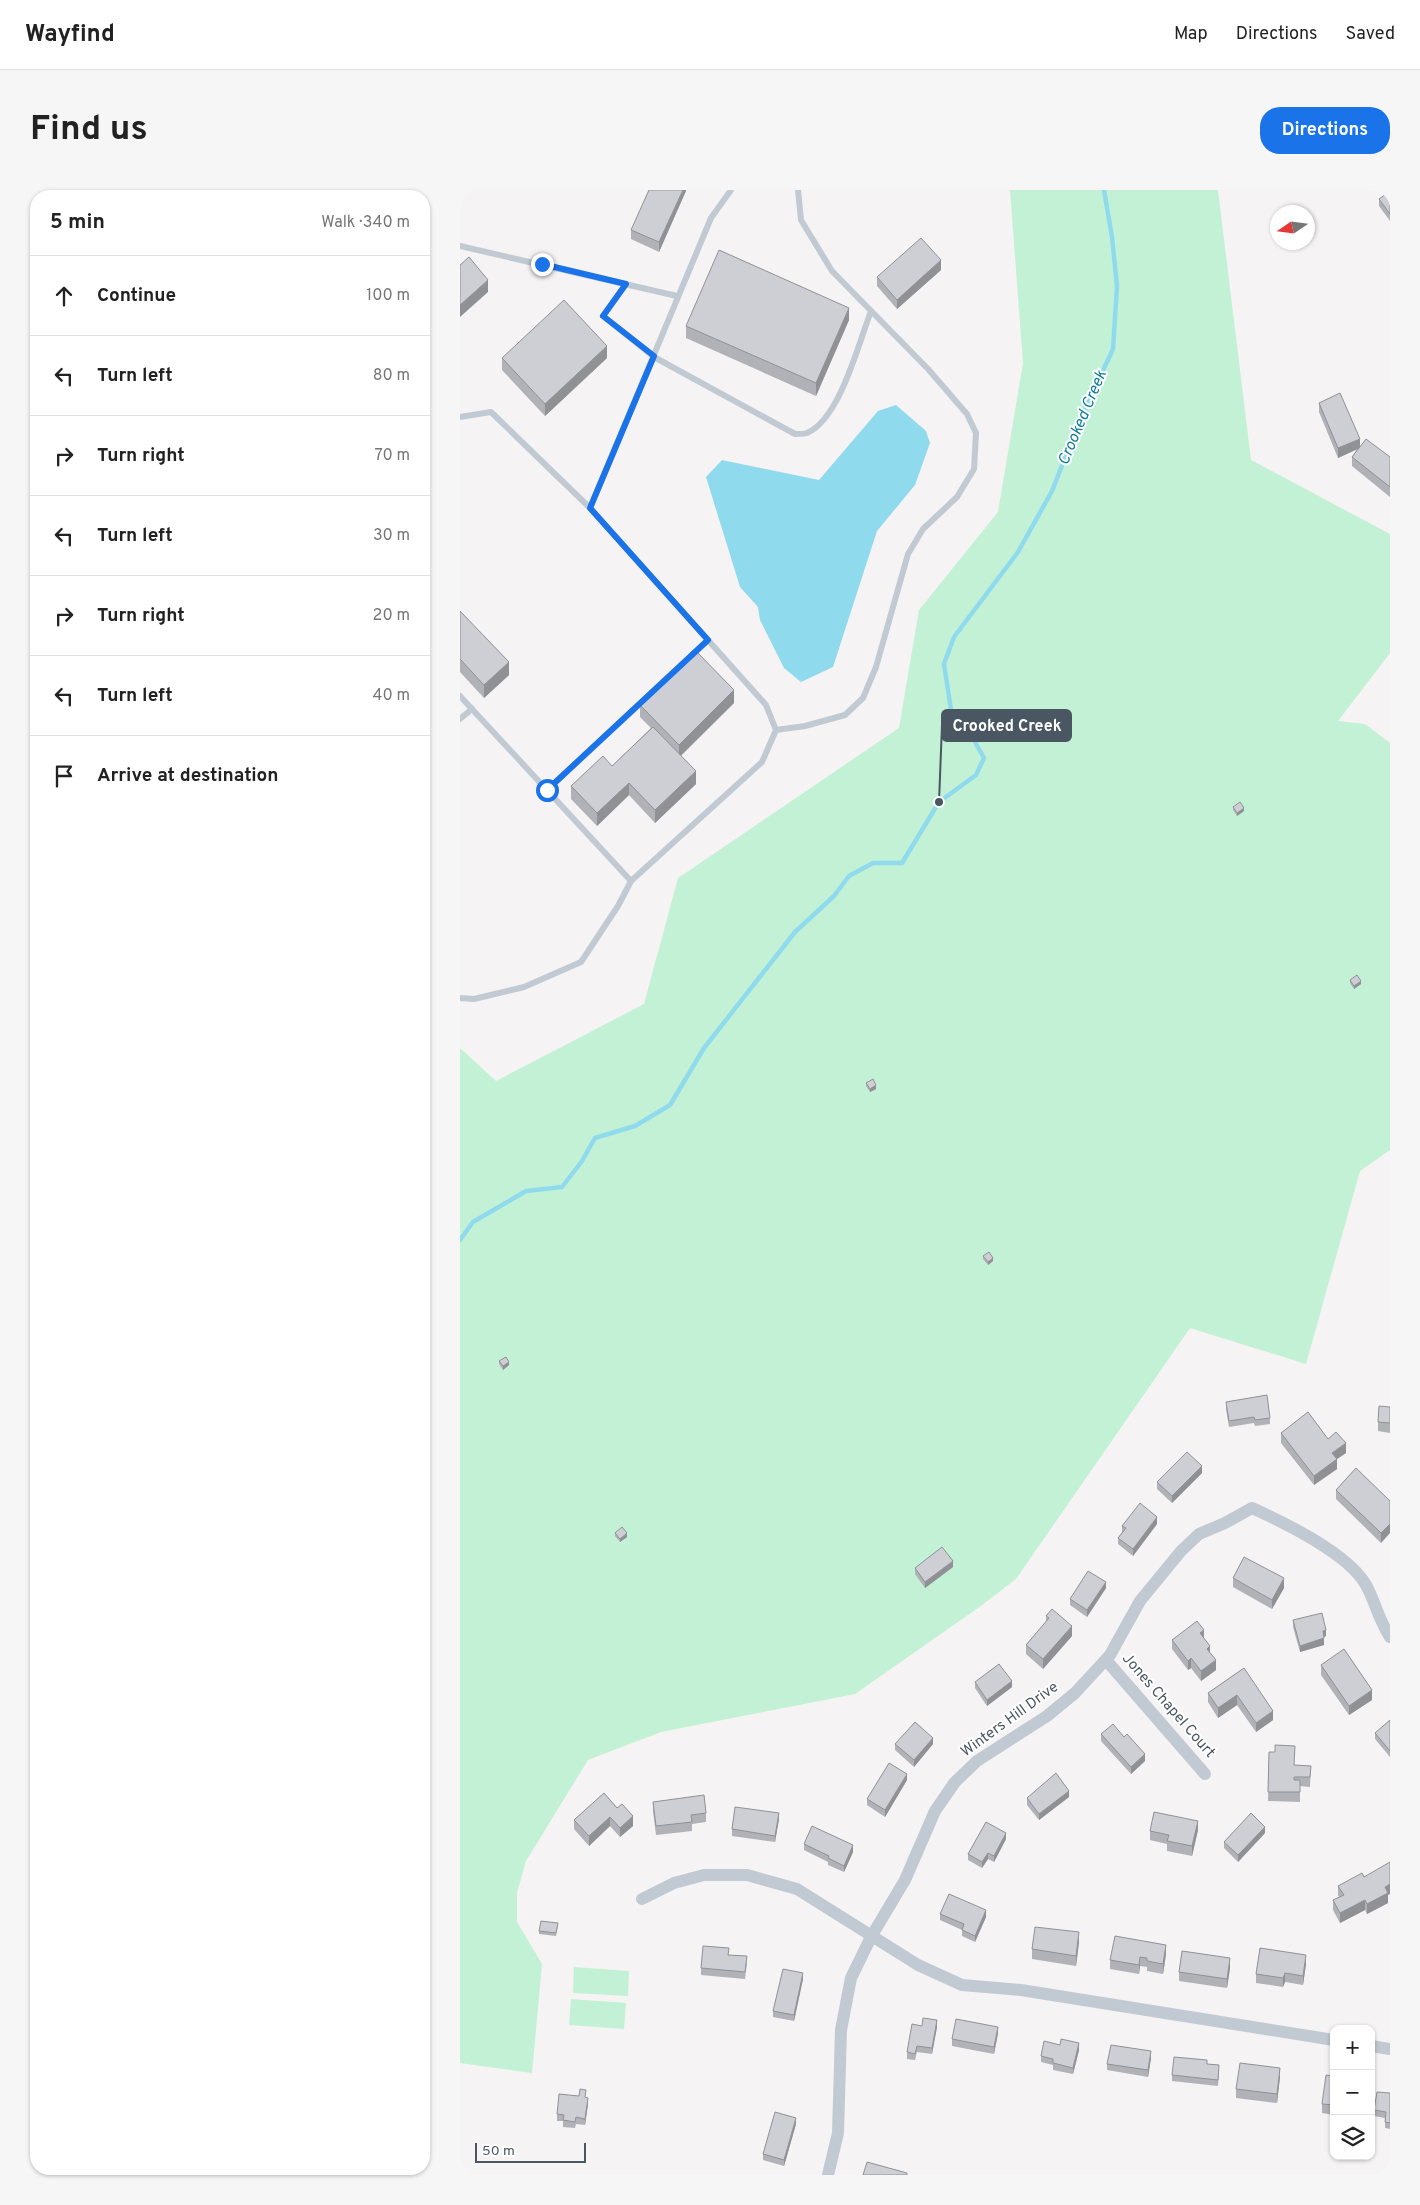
<!DOCTYPE html>
<html lang="en">
<head>
<meta charset="utf-8">
<style>
	:root { --surface:#fff; --page:#f6f6f6; --text:#222; --muted:#767676; --line:#e0e0e0; --accent:#1a73e8 }
	body { margin:0; font-family:Overpass,sans-serif; background:var(--page); color:var(--text) }
	.controls { position:absolute; right:15px; bottom:15px; display:grid; overflow:hidden; border-radius:10px; box-shadow:0 1px 4px #0004 }
	.controls button { width:45px; height:45px; display:grid; place-items:center; padding:0; border:0; border-bottom:1px solid var(--line); background:var(--surface); color:var(--text); font:25px sans-serif }
	.compass { position:absolute; left:810px; top:15px; width:45px; height:45px; border-radius:50%; background:var(--surface); box-shadow:0 1px 4px #0004; rotate:257deg }
	.scale { position:absolute; left:15px; bottom:12px; width:111px; box-sizing:border-box; padding-left:5px; border:2px solid #4a5661; border-top:0; font-size:14px; line-height:18px; white-space:nowrap; color:#4a5661; -webkit-text-stroke:4px #fff; paint-order:stroke }
	.stop { position:absolute; width:15px; height:15px; margin:-11px; border:4px solid #1a73e8; border-radius:50%; background:#fff }
	.stop.end { background:#1a73e8; border-color:#fff; box-shadow:0 1px 5px #0008 }
	.list { margin:0; padding:0; list-style:none }
	h2 { display:flex; justify-content:space-between; align-items:center; height:65px; margin:0; padding:0 20px; font-size:21px }
	h2 small { font-size:16px; font-weight:400; color:var(--muted) }
	.list li { display:grid; grid-template-columns:32px 1fr auto; gap:15px; align-items:center; box-sizing:border-box; height:80px; padding:0 20px; border-top:1px solid var(--line) }
	.list b { display:block; font-size:19px; white-space:nowrap }
	.list em { font-size:16px; font-style:normal; color:var(--muted) }
	.icon { flex:none; width:28px; height:28px; fill:none; stroke:currentColor; stroke-width:2; stroke-linecap:round; stroke-linejoin:round }
	.map { position:relative; flex:none; width:930px; height:1985px; overflow:hidden; border-radius:20px }
	header { display:flex; align-items:center; gap:30px; box-sizing:border-box; height:70px; padding:0 25px; background:var(--surface); border-bottom:1px solid var(--line) }
	header strong { font-size:24px }
	nav { display:flex; gap:28px; margin-inline-start:auto; font-size:18px }
	.intro { display:flex; align-items:center; justify-content:space-between; box-sizing:border-box; height:120px; padding:0 30px }
	h1 { margin:0; font-size:35px }
	.button { padding:12px 22px; border-radius:20px; background:var(--accent); color:#fff; font-size:18px; font-weight:700 }
	main { display:flex; gap:30px; padding:0 30px }
	aside { flex:1; background:var(--surface); border-radius:20px; box-shadow:0 1px 4px #0004 }
	.map>svg:first-child { display:block }
</style>
</head>
<body>
<header>
<strong>Wayfind</strong>
<nav><a>Map</a><a>Directions</a><a>Saved</a></nav>
</header>
<div class="intro"><h1>Find us</h1><a class="button">Directions</a></div>
<main>
<aside>
<h2>5 min<small>Walk · 340 m</small></h2>
<ul class="list">
<li><svg class="icon" aria-label="ahead" viewBox="0 0 24 24"><path d="M12 20V5M6 11l6-6 6 6"/></svg><div><b>Continue</b></div><em>100 m</em></li>
<li><svg class="icon" aria-label="left" viewBox="0 0 24 24"><path d="M17 20v-9H6M10 6l-5 5 5 5"/></svg><div><b>Turn left</b></div><em>80 m</em></li>
<li><svg class="icon" aria-label="right" viewBox="0 0 24 24"><path d="M7 20v-9h11M14 6l5 5-5 5"/></svg><div><b>Turn right</b></div><em>70 m</em></li>
<li><svg class="icon" aria-label="left" viewBox="0 0 24 24"><path d="M17 20v-9H6M10 6l-5 5 5 5"/></svg><div><b>Turn left</b></div><em>30 m</em></li>
<li><svg class="icon" aria-label="right" viewBox="0 0 24 24"><path d="M7 20v-9h11M14 6l5 5-5 5"/></svg><div><b>Turn right</b></div><em>20 m</em></li>
<li><svg class="icon" aria-label="left" viewBox="0 0 24 24"><path d="M17 20v-9H6M10 6l-5 5 5 5"/></svg><div><b>Turn left</b></div><em>40 m</em></li>
<li><svg class="icon" aria-label="arrive" viewBox="0 0 24 24"><path d="M6 21V4h12l-3 4 3 4H6"/></svg><div><b>Arrive at destination</b></div></li>
</ul>
</aside>
<div class="map">
<svg width="930" height="1985" viewBox="0 0 930 1985">
	<rect width="100%" height="100%" fill="#f5f3f3"/>
	<!-- green -->
	<g fill="#c3f1d5">
		<polygon points="550,0 758,0 791,270 930,344 930,463 878,531 905,534 930,553 930,960 900,981 846,1174 730,1138 556,1389 518,1418 395,1504 201,1542 128,1570 66,1671 57,1703 57,1732 82,1774 72,1883 0,1873 0,858 36,891 184,814 218,688 439,538 459,420 538,322 563,173"/>
		<polygon points="114,1777 169,1781 168,1806 113,1803"/>
		<polygon points="111,1809 166,1813 164,1839 109,1835"/>
	</g>
	<!-- water -->
	<polygon fill="#90daee" points="436,215 466,241 470,253 455,295 417,341 373,477 341,492 324,478 300,430 298,417 280,397 246,287 262,270 359,290 418,221"/>
	<g fill="none" stroke-linecap="round" stroke-linejoin="round">
		<!-- stream -->
		<polyline stroke="#90daee" stroke-width="4.5" points="0,1050 13,1032 66,1001 102,997 122,971 135,948 175,936 210,915 244,858 335,742 374,706 389,686 413,673 442,673 479,612 516,585 524,568 506,536 491,520 484,474 494,447 558,362 592,301 620,230 653,159 657,96 652,47 644,0"/>
		<!-- service -->
		<g stroke="#c1cad2" stroke-width="6">
			<polyline points="0,56 217,106"/>
			<path d="M166 94 143 126 194 167 335 244C339 244 344 244 347 243 380 229 399 152 411 121"/>
			<polyline points="0,227 31,222 130,318"/>
			<polyline points="231,466 248,450"/>
			<polyline points="0,506 171,691"/>
			<polyline points="0,529 12,519"/>
			<polyline points="316,540 345,536 385,525 403,508 416,477 448,364 463,339 497,307 514,279 516,243 507,224 468,179 372,81 341,30 338,0"/>
			<polyline points="87,600 211,485"/>
			<polyline points="0,808 14,809 64,797 121,772 158,716 171,691 302,572 316,540 306,515 130,318 251,28 271,0"/>
		</g>
		<!-- minor -->
		<g stroke="#c1cad2" stroke-width="12">
			<polyline points="646,1470 745,1584"/>
			<polyline points="182,1709 214,1693 244,1685 287,1685 337,1699 458,1775 502,1795 561,1800 874,1850"/>
			<polyline points="911,1856 930,1859"/>
			<path d="M368 1985 378 1943 381 1840 391 1788 411 1747 445 1690 475 1621 495 1592 517 1571 587 1526 615 1503 650 1465 680 1411 721 1361 739 1344 765 1333 792 1318C823 1332 889 1364 906 1395 915 1411 919 1431 930 1447"/>
		</g>
	</g>
	<!-- wall -->
	<g fill="#b0b2b7">
		<polygon points="226,0 199,62 171,49 171,40"/>
		<polygon points="930,1 930,31 919,16 919,9"/>
		<polygon points="481,80 437,119 417,96 417,87"/>
		<polygon points="389,130 356,206 226,148 226,136"/>
		<polygon points="42,168 147,168 85,226 42,180"/>
		<polygon points="859,213 900,256 930,267 930,307 892,276 892,267 897,259 878,268 859,222"/>
		<polygon points="0,421 49,485 24,508 0,482"/>
		<polygon points="274,513 221,566 236,594 195,633 169,605 137,636 111,609 111,596 152,576 191,538 180,527 180,515"/>
		<polygon points="773,617 784,621 777,626 773,620"/>
		<polygon points="890,790 901,794 894,799 890,793"/>
		<polygon points="406,893 416,899 410,902 406,896"/>
		<polygon points="523,1066 533,1071 528,1075 523,1069"/>
		<polygon points="39,1171 49,1175 43,1180 39,1174"/>
		<polygon points="766,1212 810,1228 810,1234 795,1236 794,1233 769,1237 766,1219"/>
		<polygon points="930,1217 930,1243 918,1241 918,1232"/>
		<polygon points="821,1243 868,1249 886,1263 877,1269 877,1279 854,1295 821,1253"/>
		<polygon points="742,1283 712,1313 697,1299 697,1292"/>
		<polygon points="876,1300 930,1311 921,1353 876,1309"/>
		<polygon points="697,1334 673,1366 658,1354 658,1348 662,1342 662,1336"/>
		<polygon points="155,1343 167,1347 160,1352 155,1346"/>
		<polygon points="493,1377 465,1398 455,1384 455,1378"/>
		<polygon points="773,1388 824,1398 812,1419 773,1397"/>
		<polygon points="646,1398 627,1427 610,1415 610,1409"/>
		<polygon points="586,1426 612,1446 583,1479 566,1464 566,1455 586,1432"/>
		<polygon points="833,1430 866,1446 864,1447 864,1455 840,1462 833,1437"/>
		<polygon points="744,1448 756,1480 741,1491 731,1478 728,1480 712,1459 712,1450"/>
		<polygon points="861,1475 912,1510 889,1525 861,1485"/>
		<polygon points="784,1478 813,1530 796,1542 777,1515 758,1528 748,1512 748,1503"/>
		<polygon points="515,1492 552,1497 527,1516 515,1498"/>
		<polygon points="930,1530 930,1567 915,1549 915,1543"/>
		<polygon points="641,1544 664,1547 685,1571 671,1584 641,1551"/>
		<polygon points="435,1554 473,1554 454,1577 435,1560"/>
		<polygon points="809,1562 835,1575 851,1576 850,1597 840,1596 840,1612 808,1611"/>
		<polygon points="447,1590 425,1627 407,1615 407,1609"/>
		<polygon points="144,1603 173,1636 160,1647 150,1636 129,1656 114,1639 114,1630"/>
		<polygon points="609,1607 579,1630 567,1615 567,1608"/>
		<polygon points="193,1612 246,1623 246,1632 232,1634 232,1641 196,1645 193,1621"/>
		<polygon points="319,1629 315,1652 272,1646 272,1639"/>
		<polygon points="738,1640 732,1666 707,1661 707,1654 690,1650 690,1641"/>
		<polygon points="805,1643 778,1672 764,1658 764,1652"/>
		<polygon points="546,1649 534,1672 528,1669 522,1678 508,1670 508,1664"/>
		<polygon points="344,1654 393,1662 384,1682 368,1675 368,1672 344,1660"/>
		<polygon points="904,1687 928,1705 928,1713 907,1724 905,1720 880,1733 873,1720 873,1710 879,1707 878,1705 878,1696"/>
		<polygon points="480,1724 526,1727 515,1752 502,1746 502,1740 480,1730"/>
		<polygon points="98,1736 96,1746 79,1744 79,1741"/>
		<polygon points="619,1752 616,1776 572,1769 572,1759"/>
		<polygon points="706,1764 703,1784 687,1781 687,1777 680,1776 679,1784 650,1779 650,1770"/>
		<polygon points="269,1765 287,1773 285,1789 241,1785 241,1778"/>
		<polygon points="846,1774 843,1795 825,1792 823,1797 796,1793 796,1784"/>
		<polygon points="770,1778 767,1798 719,1791 719,1782"/>
		<polygon points="343,1789 334,1831 313,1827 313,1821"/>
		<polygon points="462,1836 477,1837 472,1864 457,1862 455,1870 447,1869 447,1862"/>
		<polygon points="538,1843 534,1864 492,1856 492,1849"/>
		<polygon points="619,1860 613,1884 593,1880 593,1875 581,1872 581,1866"/>
		<polygon points="691,1868 688,1887 647,1880 647,1874"/>
		<polygon points="759,1882 758,1896 712,1891 712,1885"/>
		<polygon points="874,1886 874,1925 862,1923 862,1914"/>
		<polygon points="820,1887 817,1913 776,1908 776,1899"/>
		<polygon points="930,1903 930,1939 925,1938 925,1928 914,1926 914,1920"/>
		<polygon points="126,1907 128,1914 125,1935 116,1934 115,1938 103,1937 103,1931 97,1931 97,1924"/>
		<polygon points="336,1934 324,1976 303,1970 303,1964"/>
	</g>
	<!-- shaded-wall -->
	<g fill="#909195">
		<polygon points="223,0 226,0 226,1 199,62 199,52"/>
		<polygon points="481,70 481,80 437,119 437,110"/>
		<polygon points="28,90 28,102 0,127 0,115"/>
		<polygon points="389,118 389,130 356,206 356,193"/>
		<polygon points="147,156 147,168 85,226 85,214"/>
		<polygon points="900,249 900,258 878,268 878,258"/>
		<polygon points="49,472 49,485 24,508 24,495"/>
		<polygon points="274,500 274,513 219,567 219,555"/>
		<polygon points="236,581 236,594 195,633 195,620"/>
		<polygon points="169,593 169,605 137,636 137,623"/>
		<polygon points="784,618 784,621 777,626 777,623"/>
		<polygon points="901,791 901,794 894,799 894,796"/>
		<polygon points="416,895 416,899 410,902 410,899"/>
		<polygon points="533,1068 533,1071 528,1075 528,1072"/>
		<polygon points="49,1172 49,1175 43,1180 43,1176"/>
		<polygon points="886,1253 886,1263 877,1269 877,1279 854,1295 854,1286 872,1263"/>
		<polygon points="742,1276 742,1283 712,1313 712,1306"/>
		<polygon points="697,1327 697,1334 673,1366 673,1359"/>
		<polygon points="930,1334 930,1343 921,1353 921,1343"/>
		<polygon points="167,1343 167,1347 160,1352 160,1349"/>
		<polygon points="493,1371 493,1377 465,1398 465,1392"/>
		<polygon points="824,1388 824,1398 812,1419 812,1410"/>
		<polygon points="646,1392 646,1398 627,1427 627,1420"/>
		<polygon points="612,1436 612,1446 583,1479 583,1469"/>
		<polygon points="744,1440 744,1449 740,1443"/>
		<polygon points="866,1440 866,1446 863,1447 863,1441"/>
		<polygon points="864,1448 864,1455 840,1462 840,1456"/>
		<polygon points="750,1456 750,1466 747,1459"/>
		<polygon points="731,1468 731,1478 728,1480 728,1471"/>
		<polygon points="756,1470 756,1480 741,1491 741,1481"/>
		<polygon points="552,1491 552,1497 527,1516 527,1510"/>
		<polygon points="912,1500 912,1510 889,1525 889,1516"/>
		<polygon points="777,1505 777,1515 758,1528 758,1518"/>
		<polygon points="813,1521 813,1530 796,1542 796,1533"/>
		<polygon points="473,1548 473,1554 454,1577 454,1570"/>
		<polygon points="685,1564 685,1571 671,1584 671,1577"/>
		<polygon points="447,1584 447,1590 425,1627 425,1620"/>
		<polygon points="609,1601 609,1607 579,1630 579,1624"/>
		<polygon points="319,1623 319,1629 315,1652 315,1646"/>
		<polygon points="173,1626 173,1636 160,1647 160,1638"/>
		<polygon points="150,1627 150,1636 129,1656 129,1646"/>
		<polygon points="738,1631 738,1640 732,1666 732,1656"/>
		<polygon points="805,1637 805,1643 778,1672 778,1665"/>
		<polygon points="546,1643 546,1649 534,1672 534,1666"/>
		<polygon points="393,1655 393,1662 384,1682 384,1676"/>
		<polygon points="528,1663 528,1669 522,1678 522,1672"/>
		<polygon points="930,1694 930,1704 928,1705 928,1713 907,1724 907,1714 925,1697"/>
		<polygon points="905,1710 905,1720 880,1733 880,1723"/>
		<polygon points="526,1720 526,1727 515,1752 515,1746"/>
		<polygon points="619,1742 619,1752 616,1776 616,1766"/>
		<polygon points="706,1755 706,1764 703,1784 703,1774"/>
		<polygon points="846,1765 846,1774 843,1795 843,1786"/>
		<polygon points="680,1767 680,1776 679,1784 679,1775"/>
		<polygon points="770,1768 770,1778 767,1798 767,1789"/>
		<polygon points="343,1783 343,1789 334,1831 334,1825"/>
		<polygon points="825,1783 825,1792 823,1797 823,1788"/>
		<polygon points="477,1830 477,1837 472,1864 472,1858"/>
		<polygon points="538,1837 538,1843 534,1864 534,1857"/>
		<polygon points="619,1853 619,1860 613,1884 613,1878"/>
		<polygon points="691,1861 691,1868 688,1887 688,1880"/>
		<polygon points="820,1878 820,1887 817,1913 817,1904"/>
		<polygon points="128,1908 128,1914 125,1935 125,1929"/>
		<polygon points="336,1928 336,1934 324,1976 324,1970"/>
	</g>
	<!-- building -->
	<g fill="#cdcfd5" stroke="#909195">
		<polygon points="189,0 223,0 199,52 171,40"/>
		<polygon points="930,1 930,24 919,9"/>
		<polygon points="461,48 481,70 437,110 417,87"/>
		<polygon points="259,60 389,118 356,193 226,136"/>
		<polygon points="9,67 28,90 0,115 0,75"/>
		<polygon points="104,110 147,156 85,214 42,168"/>
		<polygon points="880,203 900,249 878,258 859,213"/>
		<polygon points="906,249 930,267 930,297 892,267"/>
		<polygon points="0,421 49,472 24,495 0,469"/>
		<polygon points="235,460 274,500 219,555 180,515"/>
		<polygon points="193,537 236,581 195,620 169,593 137,623 111,596 143,566 152,576"/>
		<polygon points="780,612 784,618 777,623 773,617"/>
		<polygon points="897,785 901,791 894,796 890,790"/>
		<polygon points="413,889 416,895 410,899 406,893"/>
		<polygon points="529,1062 533,1068 528,1072 523,1066"/>
		<polygon points="46,1167 49,1172 43,1176 39,1171"/>
		<polygon points="807,1205 810,1228 795,1230 794,1227 769,1231 766,1212"/>
		<polygon points="919,1216 930,1217 930,1233 918,1232"/>
		<polygon points="848,1222 868,1249 876,1242 886,1253 872,1263 877,1269 854,1286 821,1243"/>
		<polygon points="727,1262 742,1276 712,1306 697,1292"/>
		<polygon points="896,1278 930,1311 930,1334 921,1343 876,1300"/>
		<polygon points="680,1313 697,1327 673,1359 658,1348 666,1338 662,1336"/>
		<polygon points="162,1337 167,1343 160,1349 155,1343"/>
		<polygon points="482,1357 493,1371 465,1392 455,1378"/>
		<polygon points="784,1367 824,1388 812,1410 773,1388"/>
		<polygon points="628,1381 646,1392 627,1420 610,1409"/>
		<polygon points="592,1419 612,1436 583,1469 566,1455 589,1428 586,1426"/>
		<polygon points="862,1423 866,1440 863,1441 864,1448 840,1456 833,1430"/>
		<polygon points="737,1431 744,1440 740,1443 750,1456 747,1459 756,1470 741,1481 731,1468 728,1471 712,1450"/>
		<polygon points="884,1459 912,1500 889,1516 861,1475"/>
		<polygon points="539,1474 552,1491 527,1510 515,1492"/>
		<polygon points="784,1478 813,1521 796,1533 777,1505 758,1518 748,1503"/>
		<polygon points="930,1530 930,1561 915,1543"/>
		<polygon points="455,1532 473,1548 454,1570 435,1554"/>
		<polygon points="653,1534 664,1547 667,1544 685,1564 671,1577 641,1544"/>
		<polygon points="815,1555 835,1556 834,1575 851,1576 850,1587 834,1587 834,1590 840,1590 840,1602 808,1602 809,1562 815,1562"/>
		<polygon points="429,1573 447,1584 425,1620 407,1609"/>
		<polygon points="596,1583 609,1601 579,1624 567,1608"/>
		<polygon points="144,1603 157,1618 162,1614 173,1626 160,1638 150,1627 129,1646 114,1630"/>
		<polygon points="244,1605 246,1623 231,1625 232,1632 196,1636 193,1612"/>
		<polygon points="275,1617 319,1623 315,1646 272,1639"/>
		<polygon points="694,1622 738,1631 732,1656 707,1651 709,1645 690,1641"/>
		<polygon points="791,1623 805,1637 778,1665 764,1652"/>
		<polygon points="526,1632 546,1643 534,1666 528,1663 522,1672 508,1664"/>
		<polygon points="352,1636 393,1655 384,1676 368,1668 369,1666 344,1654"/>
		<polygon points="930,1672 930,1694 925,1697 928,1703 907,1714 905,1710 880,1723 873,1710 884,1705 878,1696 902,1683 904,1687"/>
		<polygon points="489,1704 526,1720 515,1746 502,1740 504,1734 480,1724"/>
		<polygon points="81,1731 98,1733 96,1743 79,1741"/>
		<polygon points="575,1737 619,1742 616,1766 572,1759"/>
		<polygon points="655,1746 706,1755 703,1774 687,1771 687,1768 680,1767 679,1775 650,1770"/>
		<polygon points="243,1756 269,1758 268,1765 287,1766 285,1782 241,1778"/>
		<polygon points="800,1758 846,1765 843,1786 825,1783 823,1788 796,1784"/>
		<polygon points="722,1761 770,1768 767,1789 719,1782"/>
		<polygon points="323,1779 343,1783 334,1825 313,1821"/>
		<polygon points="463,1828 477,1830 472,1858 457,1856 455,1864 447,1862 452,1834 462,1836"/>
		<polygon points="496,1829 538,1837 534,1857 492,1849"/>
		<polygon points="601,1849 619,1853 613,1878 593,1873 593,1869 581,1866 584,1851 600,1855"/>
		<polygon points="651,1855 691,1861 688,1880 647,1874"/>
		<polygon points="714,1867 747,1870 747,1874 759,1875 758,1890 712,1885"/>
		<polygon points="780,1873 820,1878 817,1904 776,1899"/>
		<polygon points="866,1885 874,1886 874,1915 862,1914"/>
		<polygon points="120,1899 126,1900 125,1907 128,1908 125,1929 116,1927 115,1932 103,1930 104,1925 97,1924 99,1904 119,1906"/>
		<polygon points="917,1902 930,1903 930,1933 925,1932 926,1922 914,1920"/>
		<polygon points="315,1922 336,1928 324,1970 303,1964"/>
		<polygon points="407,1972 447,1983 447,1985 403,1985"/>
	</g>
	<g fill="none" stroke-linecap="round" stroke-linejoin="round">
		<!-- route -->
		<polyline stroke="#1a73e8" stroke-width="6" points="82,74 166,94 143,126 194,166 130,318 248,450 87,600"/>
	</g>
	<g text-anchor="middle" dominant-baseline="central" stroke-width="4" stroke-linejoin="round" paint-order="stroke">
		<!-- street labels -->
		<g font-size="15" fill="#4a5661" stroke="#fff">
			<text transform="translate(708 1516) rotate(49)">Jones Chapel Court</text>
			<text transform="translate(550 1530) rotate(-36)">Winters Hill Drive</text>
		</g>
		<!-- water labels -->
		<g font-size="16" font-style="italic" fill="#0c7c9b" stroke="#fff">
			<text transform="translate(623 228) rotate(-67)">Crooked Creek</text>
		</g>
	</g>
	<!-- callouts -->
	<path fill="none" stroke="#4a5661" stroke-width="2" d="M479 612L482 535"/>
	<circle fill="#4a5661" stroke="#fff" stroke-width="2" cx="479" cy="612" r="5"/>
	<rect fill="#4a5661" stroke="#4a5661" stroke-width="2" x="482" y="520" width="129" height="31" rx="5"/>
	<g font-size="16" text-anchor="middle" font-weight="bold" fill="#fff">
		<text x="547" y="541">Crooked Creek</text>
	</g>
</svg>
<div class="controls">
<button>+</button>
<button>−</button>
<button><svg class="icon" aria-label="layers" viewBox="0 0 24 24"><path d="M12 4l9 5-9 5-9-5zM3 14l9 5 9-5"/></svg></button>
</div>
<svg class="compass" viewBox="-18 -18 36 36"><path d="M0-13l5 13h-10z" fill="#e53935"/><path d="M0 13l5-13h-10z" fill="#767676"/></svg>
<div class="scale">50 m</div>
<div class="stop" style="left:87px;top:600px"></div>
<div class="stop end" style="left:82px;top:74px"></div>
</div>
</main>
</body>
</html>
